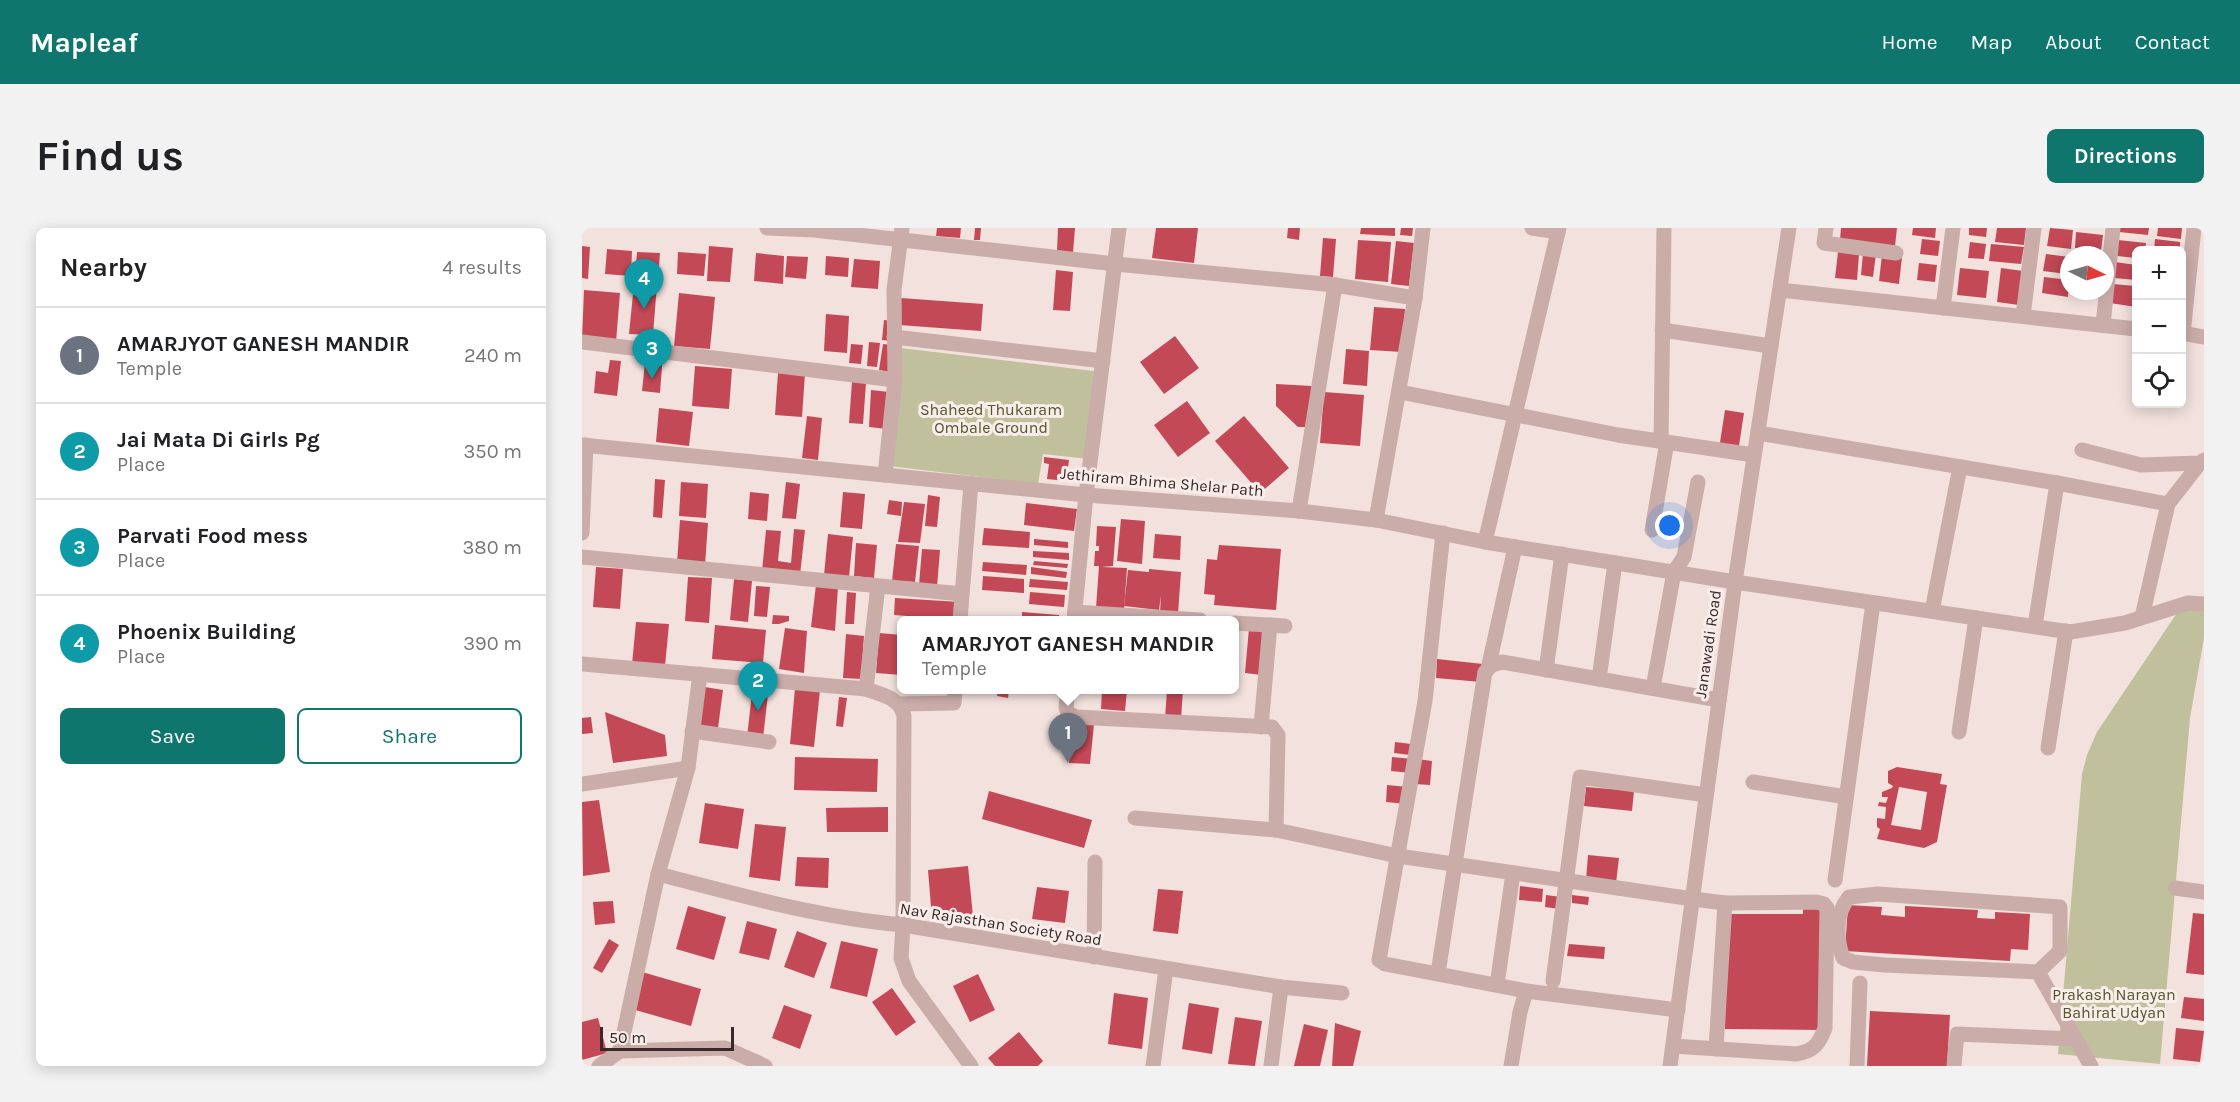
<!DOCTYPE html>
<html lang="en">
<head>
<meta charset="utf-8">
<style>
	:root { --surface:#fff; --page:#f2f2f2; --text:#202124; --muted:#757577; --line:#e0e0e0; --accent:#0f766e }
	body { margin:0; font-family:Karla,sans-serif; background:var(--page); color:var(--text) }
	.controls { position:absolute; right:18px; top:18px; display:grid; overflow:hidden; border-radius:9px; box-shadow:0 3px 15px #0003 }
	.controls button { width:54px; height:54px; display:grid; place-items:center; padding:0; border:0; border-bottom:2px solid var(--line); background:var(--surface); color:var(--text); font:30px sans-serif }
	.compass { position:absolute; left:1478px; top:18px; width:54px; height:54px; border-radius:50%; background:var(--surface); box-shadow:0 3px 15px #0003; rotate:95deg }
	.scale { position:absolute; left:18px; bottom:15px; width:134px; box-sizing:border-box; padding-left:6px; border:3px solid #372929; border-top:0; font-size:16px; line-height:21px; white-space:nowrap; color:#372929; -webkit-text-stroke:4px #f9edea; paint-order:stroke }
	.you { position:absolute; left:1088px; top:298px; width:21px; height:21px; margin:-15px; border:4px solid #fff; border-radius:50%; background:#1a73e8; box-shadow:0 0 0 9px #1a73e833 }
	.badge { display:grid; place-items:center; width:39px; height:39px; border-radius:50%; background:var(--accent); color:#fff; font-size:20px; font-weight:700 }
	.pin { position:absolute; translate:-50% -50px; filter:drop-shadow(0 2px 3px #0008) }
	.pin::after { content:''; position:absolute; top:32px; width:21px; height:18px; background:inherit; clip-path:polygon(0 0,100% 0,50% 100%) }
	.popup { position:absolute; left:315px; top:388px; width:342px; height:78px; box-sizing:border-box; display:grid; place-content:center; border-radius:9px; background:var(--surface); filter:drop-shadow(0 2px 4px #0005); font-size:20px; white-space:nowrap; color:var(--muted) }
	.popup b { font-size:22px; color:var(--text) }
	.popup::after { content:''; position:absolute; left:50%; top:100%; margin-left:-12px; border:12px solid transparent; border-top-color:var(--surface) }
	.list { margin:0; padding:0; list-style:none }
	h2 { display:flex; justify-content:space-between; align-items:center; height:78px; margin:0; padding:0 24px; font-size:26px }
	h2 small { font-size:20px; font-weight:400; color:var(--muted) }
	.list li { display:grid; grid-template-columns:39px 1fr auto; gap:18px; align-items:center; box-sizing:border-box; height:96px; padding:0 24px; border-top:2px solid var(--line) }
	.list b { display:block; font-size:22px; white-space:nowrap }
	.list p { margin:0; font-size:20px; white-space:nowrap; color:var(--muted) }
	.list em { font-size:20px; font-style:normal; color:var(--muted) }
	.actions { display:flex; gap:12px; padding:18px 24px }
	.actions a { flex:1; padding:14px 0; border:2px solid var(--accent); border-radius:9px; text-align:center; font-size:21px; color:var(--accent) }
	.actions .main { background:var(--accent); color:#fff }
	.icon { flex:none; width:33px; height:33px; fill:none; stroke:currentColor; stroke-width:2; stroke-linecap:round; stroke-linejoin:round }
	.map { position:relative; flex:none; width:1622px; height:838px; overflow:hidden; border-radius:9px }
	header { display:flex; align-items:center; gap:36px; box-sizing:border-box; height:84px; padding:0 30px; background:var(--accent); color:#fff }
	header strong { font-size:28px }
	nav { display:flex; gap:33px; margin-inline-start:auto; font-size:21px }
	.intro { display:flex; align-items:center; justify-content:space-between; box-sizing:border-box; height:144px; padding:0 36px }
	h1 { margin:0; font-size:42px }
	.button { padding:15px 27px; border-radius:9px; background:var(--accent); color:#fff; font-size:21px; font-weight:700 }
	main { display:flex; gap:36px; padding:0 36px }
	aside { flex:1; background:var(--surface); border-radius:9px; box-shadow:0 3px 15px #0003 }
	.map>svg:first-child { display:block }
</style>
</head>
<body>
<header>
<strong>Mapleaf</strong>
<nav><a>Home</a><a>Map</a><a>About</a><a>Contact</a></nav>
</header>
<div class="intro"><h1>Find us</h1><a class="button">Directions</a></div>
<main>
<aside>
<h2>Nearby<small>4 results</small></h2>
<ul class="list">
<li><span class="badge" style="background:#6b7280">1</span><div><b>AMARJYOT GANESH MANDIR</b><p>Temple</p></div><em>240 m</em></li>
<li><span class="badge" style="background:#0f9aa8">2</span><div><b>Jai Mata Di Girls Pg</b><p>Place</p></div><em>350 m</em></li>
<li><span class="badge" style="background:#0f9aa8">3</span><div><b>Parvati Food mess</b><p>Place</p></div><em>380 m</em></li>
<li><span class="badge" style="background:#0f9aa8">4</span><div><b>Phoenix Building</b><p>Place</p></div><em>390 m</em></li>
</ul>
<div class="actions"><a class="main">Save</a><a>Share</a></div>
</aside>
<div class="map">
<svg width="1622" height="838" viewBox="0 0 1622 838">
	<rect width="100%" height="100%" fill="#f2e1dd"/>
	<!-- green -->
	<g fill="#c1c09d">
		<polygon points="319,120 520,144 507,231 461,226 456,256 307,238"/>
		<polygon points="1599,379 1622,383 1622,410 1608,490 1578,836 1476,826 1500,546 1505,527 1515,504"/>
	</g>
	<!-- building -->
	<g fill="#c44956" fill-rule="evenodd">
		<polygon points="355,0 379,0 378,10 354,8"/>
		<polygon points="393,0 399,0 398,12 392,12"/>
		<polygon points="476,0 493,0 491,25 475,24"/>
		<polygon points="574,0 616,0 612,35 570,30"/>
		<polygon points="706,0 718,0 717,12 705,10"/>
		<polygon points="779,0 813,0 813,8 778,6"/>
		<polygon points="819,0 831,0 830,8 818,7"/>
		<polygon points="1259,0 1315,0 1313,18 1258,12"/>
		<polygon points="1331,0 1354,0 1353,10 1330,7"/>
		<polygon points="1387,0 1405,0 1404,9 1387,7"/>
		<polygon points="1415,0 1444,0 1442,17 1413,14"/>
		<polygon points="1468,0 1491,2 1489,21 1465,18"/>
		<polygon points="1538,0 1567,0 1566,7 1537,4"/>
		<polygon points="1576,0 1600,0 1599,11 1575,8"/>
		<polygon points="1494,4 1521,7 1519,23 1493,20"/>
		<polygon points="741,10 754,11 751,49 738,48"/>
		<polygon points="1340,11 1358,13 1356,28 1338,26"/>
		<polygon points="1573,11 1598,14 1598,22 1572,22"/>
		<polygon points="776,12 809,14 806,54 773,51"/>
		<polygon points="1536,12 1564,15 1563,22 1554,22 1554,30 1535,28"/>
		<polygon points="814,13 832,15 827,58 809,56"/>
		<polygon points="1388,14 1404,16 1402,31 1386,30"/>
		<polygon points="1409,16 1442,19 1439,36 1407,33"/>
		<polygon points="0,18 8,19 6,51 0,50"/>
		<polygon points="127,18 151,20 148,54 125,53"/>
		<polygon points="25,21 50,23 49,48 23,46"/>
		<polygon points="55,24 78,25 76,52 53,51"/>
		<polygon points="96,24 124,26 122,48 95,46"/>
		<polygon points="1256,24 1277,27 1275,52 1253,50"/>
		<polygon points="174,25 202,28 201,56 172,53"/>
		<polygon points="1281,25 1294,26 1291,49 1279,47"/>
		<polygon points="1464,26 1487,29 1485,46 1461,43"/>
		<polygon points="1300,27 1320,29 1317,56 1297,53"/>
		<polygon points="205,28 226,29 224,51 203,49"/>
		<polygon points="244,28 267,30 266,49 243,47"/>
		<polygon points="272,31 298,33 296,61 269,59"/>
		<polygon points="1533,34 1554,37 1554,52 1532,50"/>
		<polygon points="1337,35 1355,37 1353,54 1335,52"/>
		<polygon points="1378,40 1407,43 1404,70 1375,67"/>
		<polygon points="1419,40 1441,43 1437,77 1415,74"/>
		<polygon points="474,42 491,44 488,83 471,82"/>
		<polygon points="1462,49 1487,52 1486,69 1460,65"/>
		<polygon points="52,56 75,56 71,107 47,106"/>
		<polygon points="1530,56 1554,58 1554,79 1528,75"/>
		<polygon points="2,62 38,65 34,114 0,111"/>
		<polygon points="1490,63 1514,63 1513,70 1490,67"/>
		<polygon points="97,65 133,69 128,121 92,118"/>
		<polygon points="319,70 401,76 399,103 317,97"/>
		<polygon points="792,79 823,81 820,124 788,122"/>
		<polygon points="244,86 267,88 265,125 242,123"/>
		<polygon points="302,92 311,93 310,113 300,112"/>
		<polygon points="593,108 617,140 582,166 558,134"/>
		<polygon points="287,114 298,115 295,139 285,138"/>
		<polygon points="269,116 281,117 279,136 267,135"/>
		<polygon points="301,116 310,117 309,144 297,142"/>
		<polygon points="764,121 787,123 785,158 761,156"/>
		<polygon points="64,124 81,126 78,165 60,163"/>
		<polygon points="28,132 39,133 35,168 12,165 14,143 26,145"/>
		<polygon points="113,138 150,141 147,181 110,178"/>
		<polygon points="196,145 223,146 220,189 193,187"/>
		<polygon points="270,154 284,155 281,196 267,195"/>
		<polygon points="694,156 730,158 726,199 716,199 694,178"/>
		<polygon points="289,162 307,164 305,201 287,199"/>
		<polygon points="742,164 782,167 778,218 738,215"/>
		<polygon points="605,173 628,205 596,229 572,197"/>
		<polygon points="77,180 111,184 107,218 74,214"/>
		<polygon points="1143,182 1162,185 1156,224 1137,221"/>
		<polygon points="225,188 240,190 236,232 220,230"/>
		<polygon points="662,188 707,240 678,265 633,213"/>
		<polygon points="462,229 487,232 484,253 465,251 467,236 462,235"/>
		<polygon points="73,251 83,252 80,290 71,289"/>
		<polygon points="99,254 126,256 124,290 97,288"/>
		<polygon points="204,254 218,256 214,291 200,290"/>
		<polygon points="168,264 187,266 185,293 166,291"/>
		<polygon points="261,264 283,266 280,301 258,299"/>
		<polygon points="346,267 358,269 355,299 343,298"/>
		<polygon points="307,272 320,274 319,288 305,286"/>
		<polygon points="322,274 343,276 338,315 316,314"/>
		<polygon points="444,275 495,281 492,303 442,297"/>
		<polygon points="539,291 563,293 560,336 535,333"/>
		<polygon points="98,292 126,295 123,337 95,335"/>
		<polygon points="515,298 534,299 531,338 519,339 545,340 542,382 514,380 517,338 512,338 513,323 517,323 517,318 514,318"/>
		<polygon points="402,300 448,304 447,320 400,317"/>
		<polygon points="212,301 223,302 218,347 180,343 184,302 199,303 196,333 209,335"/>
		<polygon points="246,306 271,309 267,349 242,347"/>
		<polygon points="573,306 599,308 598,332 571,330"/>
		<polygon points="452,311 486,314 486,320 452,317"/>
		<polygon points="274,315 295,317 292,350 272,348"/>
		<polygon points="314,316 337,318 333,354 310,353"/>
		<polygon points="637,317 699,321 694,382 632,377 633,367 622,366 625,331 635,332"/>
		<polygon points="340,321 358,322 355,359 337,357"/>
		<polygon points="451,323 487,325 487,332 451,329"/>
		<polygon points="452,333 486,336 485,340 451,337"/>
		<polygon points="401,334 445,337 444,347 400,343"/>
		<polygon points="14,339 41,341 38,381 11,379"/>
		<polygon points="449,339 485,344 484,350 449,346"/>
		<polygon points="567,341 599,344 596,386 578,385 579,367 577,382 542,378 546,342 567,344"/>
		<polygon points="401,348 442,351 442,365 400,362"/>
		<polygon points="106,349 130,350 127,395 103,393"/>
		<polygon points="152,351 170,353 166,394 148,392"/>
		<polygon points="448,351 486,354 485,362 447,359"/>
		<polygon points="234,357 256,359 253,403 229,399"/>
		<polygon points="174,358 188,359 185,389 172,388"/>
		<polygon points="265,364 274,365 272,396 263,396"/>
		<polygon points="448,364 483,367 482,379 447,376"/>
		<polygon points="313,370 378,374 377,392 312,387"/>
		<polygon points="440,384 477,387 477,392 440,392"/>
		<polygon points="191,387 207,388 207,393 197,396 190,396"/>
		<polygon points="54,394 87,396 83,438 50,436"/>
		<polygon points="133,397 184,402 181,435 130,431"/>
		<polygon points="203,400 225,403 222,445 197,441"/>
		<polygon points="667,400 685,402 680,447 663,445"/>
		<polygon points="297,405 320,407 320,447 294,445"/>
		<polygon points="264,406 282,408 279,451 261,450"/>
		<polygon points="855,431 901,436 899,454 854,450"/>
		<polygon points="171,456 187,458 181,510 165,509"/>
		<polygon points="123,459 141,462 136,500 117,497"/>
		<polygon points="213,460 238,462 232,519 208,516"/>
		<polygon points="416,462 427,462 426,470 415,468"/>
		<polygon points="520,462 545,462 543,483 519,481"/>
		<polygon points="585,462 601,462 599,491 583,490"/>
		<polygon points="257,469 265,470 261,499 254,498"/>
		<polygon points="23,484 83,507 85,528 31,535"/>
		<polygon points="9,489 11,505 0,506 0,490"/>
		<polygon points="490,495 512,496 508,536 487,535"/>
		<polygon points="813,514 829,516 828,527 812,525"/>
		<polygon points="213,529 296,531 295,564 212,562"/>
		<polygon points="810,529 830,531 829,545 809,543"/>
		<polygon points="835,531 850,533 848,557 833,556"/>
		<path d="M1315 539 1360 546 1358 556 1365 557 1355 614 1342 620 1295 611 1298 601 1295 599V590L1303 591 1304 579 1296 578 1297 574 1304 575 1306 569H1300V564L1310 560 1311 558 1306 555V543ZM1317 559 1345 564 1339 602 1309 597Z"/>
		<polygon points="805,557 826,559 825,576 804,574"/>
		<polygon points="1004,559 1052,563 1050,583 1002,578"/>
		<polygon points="407,563 510,592 502,620 400,591"/>
		<polygon points="17,572 28,644 1,648 0,574"/>
		<polygon points="123,575 162,581 156,621 117,615"/>
		<polygon points="306,579 306,604 245,604 244,580"/>
		<polygon points="173,596 204,599 198,653 167,649"/>
		<polygon points="1006,627 1037,630 1034,655 1004,652"/>
		<polygon points="215,629 247,630 246,660 213,658"/>
		<polygon points="386,638 391,688 350,691 346,642"/>
		<polygon points="938,658 961,661 960,674 937,672"/>
		<polygon points="455,659 487,663 483,695 450,691"/>
		<polygon points="576,661 601,663 596,706 571,703"/>
		<polygon points="964,667 979,669 978,681 963,679"/>
		<polygon points="990,667 1007,669 1006,677 990,675"/>
		<polygon points="31,673 33,695 13,697 11,674"/>
		<polygon points="1266,677 1300,679 1299,687 1323,689 1323,678 1396,682 1395,690 1413,691 1413,684 1448,686 1446,722 1429,721 1428,733 1263,723"/>
		<polygon points="106,678 144,689 132,732 94,721"/>
		<polygon points="1221,680 1240,680 1239,802 1143,801 1145,686 1221,686"/>
		<polygon points="1611,685 1622,686 1622,747 1604,745"/>
		<polygon points="165,693 195,701 187,732 157,725"/>
		<polygon points="215,703 245,715 232,750 202,739"/>
		<polygon points="27,711 37,717 20,745 11,740"/>
		<polygon points="259,713 296,721 285,769 248,760"/>
		<polygon points="987,716 1023,719 1022,731 985,728"/>
		<polygon points="60,744 119,761 109,798 50,781"/>
		<polygon points="396,746 413,782 388,794 371,758"/>
		<polygon points="310,760 334,794 314,808 290,774"/>
		<polygon points="532,765 566,770 560,821 526,816"/>
		<polygon points="1602,769 1622,771 1622,793 1599,790"/>
		<polygon points="607,775 637,780 630,826 600,821"/>
		<polygon points="202,777 230,787 218,821 190,810"/>
		<polygon points="1288,783 1368,787 1365,838 1285,838"/>
		<polygon points="653,789 680,793 673,838 646,836"/>
		<polygon points="16,790 25,825 0,832 0,794"/>
		<polygon points="753,795 779,803 771,838 750,838"/>
		<polygon points="722,796 746,802 738,838 712,838"/>
		<polygon points="1594,800 1622,803 1618,834 1591,831"/>
		<polygon points="437,804 461,833 456,838 413,838 406,830"/>
	</g>
	<g fill="none" stroke-linecap="round" stroke-linejoin="round">
		<!-- minor -->
		<g stroke="#caada9" stroke-width="15">
			<polyline points="185,0 232,2 533,36 753,57 833,70"/>
			<polyline points="950,0 976,4"/>
			<polyline points="1244,0 1242,15 1314,25"/>
			<polyline points="1198,62 1554,101"/>
			<polyline points="1361,80 1371,0"/>
			<polyline points="1441,88 1452,0"/>
			<polyline points="1521,97 1531,0"/>
			<polyline points="1080,102 1189,118"/>
			<polyline points="1600,105 1622,109"/>
			<polyline points="1601,106 1612,0"/>
			<polyline points="312,109 521,133"/>
			<polyline points="0,114 313,152"/>
			<polyline points="818,164 1036,207 1172,227"/>
			<polyline points="1176,205 1475,255 1586,276"/>
			<polyline points="1079,213 1082,0"/>
			<polyline points="0,217 504,267 717,283 794,292 903,314 1153,354 1488,404 1543,395 1606,375 1622,376"/>
			<polyline points="1500,222 1559,237 1618,235 1622,232"/>
			<polyline points="303,247 313,152 312,62 320,0"/>
			<polyline points="717,283 753,57"/>
			<polyline points="794,292 833,70 841,0"/>
			<polyline points="1070,302 1085,214"/>
			<polyline points="0,305 4,217"/>
			<polyline points="861,305 843,473 797,732 803,736 944,763 1096,782"/>
			<polyline points="903,314 977,0"/>
			<polyline points="0,329 380,366"/>
			<polyline points="1350,383 1378,239"/>
			<polyline points="493,384 618,392"/>
			<polyline points="1560,389 1586,276 1618,235"/>
			<polyline points="378,392 389,256"/>
			<polyline points="492,392 504,267 537,0"/>
			<polyline points="652,395 703,398"/>
			<polyline points="1453,398 1475,255"/>
			<path d="M0 436 284 461C299 467 318 469 322 488L321 697 319 730 327 753 389 838"/>
			<polyline points="906,441 933,319"/>
			<polyline points="964,442 980,326"/>
			<polyline points="1017,451 1033,335"/>
			<polyline points="1071,460 1092,344 1102,329 1116,254"/>
			<polyline points="284,461 296,358"/>
			<polyline points="486,462 484,479 486,485 494,489 690,499 696,507 694,602"/>
			<polyline points="317,476 372,475 373,462"/>
			<polyline points="679,499 688,397"/>
			<polyline points="110,503 187,514"/>
			<polyline points="1377,504 1394,390"/>
			<polyline points="1466,520 1484,403"/>
			<polyline points="106,540 118,446"/>
			<polyline points="1171,554 1264,569"/>
			<polyline points="0,556 106,540 76,646 38,823 143,820 183,838"/>
			<path d="M553 590 694 602 816 628 1111 671 1143 675 1234 674 1242 676 1245 680 1243 800C1237 816 1232 823 1214 826L1091 818"/>
			<path d="M76 646C157 667 238 690 321 697L699 759 760 765"/>
			<polyline points="1253,652 1291,375"/>
			<polyline points="1593,660 1622,664"/>
			<path d="M1296 666 1478 679V723L1456 744 1302 737 1271 734 1261 730C1254 710 1253 686 1267 669Z"/>
			<polyline points="512,729 513,634"/>
			<polyline points="1456,744 1509,838"/>
			<polyline points="856,745 903,444 910,437 920,434 1137,472"/>
			<polyline points="971,753 998,549 1124,567"/>
			<polyline points="915,757 931,645"/>
			<polyline points="1134,821 1143,675"/>
			<polyline points="17,838 38,823"/>
			<polyline points="571,838 584,741"/>
			<polyline points="689,838 699,759"/>
			<polyline points="929,838 938,784 944,763"/>
			<polyline points="1088,838 1153,354 1207,0"/>
			<polyline points="1275,838 1278,755"/>
			<polyline points="1372,838 1375,806 1493,811"/>
		</g>
	</g>
	<g text-anchor="middle" dominant-baseline="central" stroke-width="6" stroke-linejoin="round" paint-order="stroke">
		<!-- park labels -->
		<g font-size="16" fill="#54552d" stroke="#f9edea">
			<text x="409" y="181">Shaheed Thukaram<tspan x="409" dy="18">Ombale Ground</tspan></text>
			<text x="1532" y="766">Prakash Narayan<tspan x="1532" dy="18">Bahirat Udyan</tspan></text>
		</g>
		<!-- street labels -->
		<g font-size="16" fill="#372929" stroke="#f9edea">
			<text transform="translate(580 254) rotate(5)">Jethiram Bhima Shelar Path</text>
			<text transform="translate(1126 416) rotate(-82)">Janawadi Road</text>
			<text transform="translate(419 696) rotate(9)">Nav Rajasthan Society Road</text>
		</g>
	</g>
</svg>
<div class="controls">
<button>+</button>
<button>−</button>
<button><svg class="icon" aria-label="locate" viewBox="0 0 24 24"><circle cx="12" cy="12" r="6"/><path d="M12 2v4M12 18v4M2 12h4M18 12h4"/></svg></button>
</div>
<svg class="compass" viewBox="-18 -18 36 36"><path d="M0-13l5 13h-10z" fill="#e53935"/><path d="M0 13l5-13h-10z" fill="#757577"/></svg>
<div class="scale">50 m</div>
<div class="you"></div>
<div class="pin badge" style="left:486px;top:535px;background:#6b7280">1</div>
<div class="popup"><b>AMARJYOT GANESH MANDIR</b>Temple</div>
<div class="pin badge" style="left:176px;top:483px;background:#0f9aa8">2</div>
<div class="pin badge" style="left:70px;top:151px;background:#0f9aa8">3</div>
<div class="pin badge" style="left:62px;top:81px;background:#0f9aa8">4</div>
</div>
</main>
</body>
</html>
